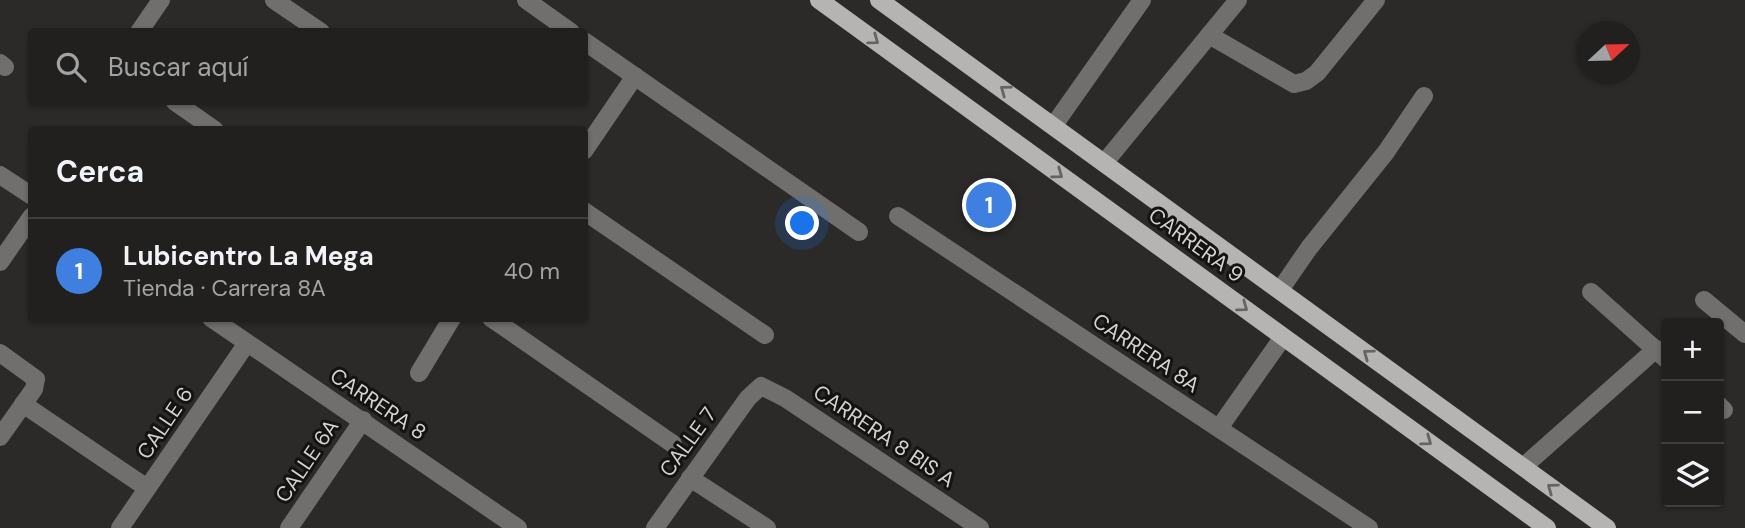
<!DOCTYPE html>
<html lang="es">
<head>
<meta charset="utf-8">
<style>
	:root { --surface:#21201e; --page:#2d2d2b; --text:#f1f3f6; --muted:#a2a3a4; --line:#3e3e3c; --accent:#8bbbb9 }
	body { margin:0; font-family:"DM Sans",sans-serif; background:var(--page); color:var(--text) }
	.controls { position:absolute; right:21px; bottom:21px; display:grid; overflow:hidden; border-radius:7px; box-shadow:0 2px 5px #0004 }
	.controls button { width:63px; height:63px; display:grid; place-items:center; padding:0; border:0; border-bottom:2px solid var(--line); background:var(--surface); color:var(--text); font:35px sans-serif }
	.compass { position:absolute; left:1577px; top:21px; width:63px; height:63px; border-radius:50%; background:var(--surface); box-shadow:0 2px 5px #0004; rotate:68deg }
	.you { position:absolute; left:803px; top:224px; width:24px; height:24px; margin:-18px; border:5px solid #fff; border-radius:50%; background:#1a73e8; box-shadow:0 0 0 10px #1a73e833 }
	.badge { display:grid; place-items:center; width:46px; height:46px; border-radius:50%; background:var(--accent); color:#fff; font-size:23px; font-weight:700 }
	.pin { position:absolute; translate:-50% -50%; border:4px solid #fff; box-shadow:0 2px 7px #0006 }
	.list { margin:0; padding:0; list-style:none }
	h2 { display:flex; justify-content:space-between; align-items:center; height:91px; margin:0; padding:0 28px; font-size:30px }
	h2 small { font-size:23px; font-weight:400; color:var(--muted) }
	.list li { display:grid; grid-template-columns:46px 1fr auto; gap:21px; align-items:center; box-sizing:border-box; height:105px; padding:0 28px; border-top:2px solid var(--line) }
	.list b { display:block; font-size:26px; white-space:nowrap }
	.list p { margin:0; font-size:23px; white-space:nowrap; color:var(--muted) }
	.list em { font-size:23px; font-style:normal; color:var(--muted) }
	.icon { flex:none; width:38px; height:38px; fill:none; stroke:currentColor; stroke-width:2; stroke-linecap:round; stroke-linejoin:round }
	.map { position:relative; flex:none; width:1745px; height:528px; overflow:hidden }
	.search { position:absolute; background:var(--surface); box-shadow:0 2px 5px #0004; left:28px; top:28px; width:560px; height:77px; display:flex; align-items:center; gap:18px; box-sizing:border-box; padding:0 24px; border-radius:7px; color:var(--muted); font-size:26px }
	.panel { position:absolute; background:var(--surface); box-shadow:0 2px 5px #0004; left:28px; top:126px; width:560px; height:196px; border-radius:7px }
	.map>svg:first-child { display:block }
</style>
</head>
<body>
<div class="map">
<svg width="1745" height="528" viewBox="0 0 1745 528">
	<rect width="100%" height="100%" fill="#2c2a28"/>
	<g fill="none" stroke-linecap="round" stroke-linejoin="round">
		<!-- minor -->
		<g stroke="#706f6e" stroke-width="18">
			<polyline points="274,0 321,32"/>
			<polyline points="526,0 571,32"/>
			<polyline points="139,32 161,0"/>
			<polyline points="1209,35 1294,84 1306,81 1317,73 1376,0"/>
			<polyline points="584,41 859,232"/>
			<polyline points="0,63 5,67"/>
			<polyline points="175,102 215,130"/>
			<polyline points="1054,125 1142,0"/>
			<polyline points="584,151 635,76"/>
			<polyline points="1105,162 1238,0"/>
			<polyline points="0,175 32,196"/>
			<polyline points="584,211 765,335"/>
			<polyline points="898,216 1369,528"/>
			<polyline points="0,262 32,216"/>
			<polyline points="1280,290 1309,248 1386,152 1424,96"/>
			<polyline points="1591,292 1666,359"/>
			<polyline points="1704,300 1745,334"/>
			<polyline points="211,318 518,528"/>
			<polyline points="491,318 673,444"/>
			<polyline points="0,353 36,379 34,389 0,437"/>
			<polyline points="419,373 452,318"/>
			<polyline points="23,404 147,488"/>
			<polyline points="1719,405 1724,410"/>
			<polyline points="1219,428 1283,337"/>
			<polyline points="1523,467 1656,349"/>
			<polyline points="690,478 767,528"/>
			<polyline points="120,528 247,343"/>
			<polyline points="289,528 363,420"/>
			<polyline points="655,528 748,398 761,386 785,398 980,528"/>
		</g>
		<!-- major -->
		<g stroke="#b6b4b2" stroke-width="18">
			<polyline points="819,0 1547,528"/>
			<polyline points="879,0 1607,528"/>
		</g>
	</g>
	<!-- one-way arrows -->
	<defs><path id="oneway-chevron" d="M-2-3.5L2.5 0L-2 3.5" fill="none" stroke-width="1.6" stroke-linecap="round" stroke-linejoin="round" transform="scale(1.75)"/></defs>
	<g stroke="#656462">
		<use href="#oneway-chevron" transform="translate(874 40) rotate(36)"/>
		<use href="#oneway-chevron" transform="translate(1005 90) rotate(-144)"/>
		<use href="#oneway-chevron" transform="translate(1058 174) rotate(36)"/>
		<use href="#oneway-chevron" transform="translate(1243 307) rotate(36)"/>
		<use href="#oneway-chevron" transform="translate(1368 354) rotate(-144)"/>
		<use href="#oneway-chevron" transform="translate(1427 441) rotate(36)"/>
		<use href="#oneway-chevron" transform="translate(1552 488) rotate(-144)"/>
	</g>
	<g text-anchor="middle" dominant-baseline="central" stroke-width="6" stroke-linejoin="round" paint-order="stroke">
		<!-- street labels -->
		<g font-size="21" fill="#d4d3d2" stroke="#141312">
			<text transform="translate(1196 245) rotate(36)">CARRERA 9</text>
			<text transform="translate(1146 353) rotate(34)">CARRERA 8A</text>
			<text transform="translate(378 404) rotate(34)">CARRERA 8</text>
			<text transform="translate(165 423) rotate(-56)">CALLE 6</text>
			<text transform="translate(884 436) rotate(34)">CARRERA 8 BIS A</text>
			<text transform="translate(688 442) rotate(-54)">CALLE 7</text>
			<text transform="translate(307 461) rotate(-56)">CALLE 6A</text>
		</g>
	</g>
</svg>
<div class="controls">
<button>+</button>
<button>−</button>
<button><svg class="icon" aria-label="layers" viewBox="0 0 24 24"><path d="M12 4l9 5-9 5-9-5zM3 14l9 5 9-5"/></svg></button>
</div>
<svg class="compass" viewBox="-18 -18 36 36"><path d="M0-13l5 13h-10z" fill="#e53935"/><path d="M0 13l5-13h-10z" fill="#a2a3a4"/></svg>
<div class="you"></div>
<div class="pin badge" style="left:989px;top:205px;background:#3f7fe0">1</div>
<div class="search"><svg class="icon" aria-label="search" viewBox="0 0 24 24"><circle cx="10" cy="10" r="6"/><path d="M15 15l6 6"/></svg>Buscar aquí</div>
<section class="panel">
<h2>Cerca<small></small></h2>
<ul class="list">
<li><span class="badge" style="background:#3f7fe0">1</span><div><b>Lubicentro La Mega</b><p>Tienda · Carrera 8A</p></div><em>40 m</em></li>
</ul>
</section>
</div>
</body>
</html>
